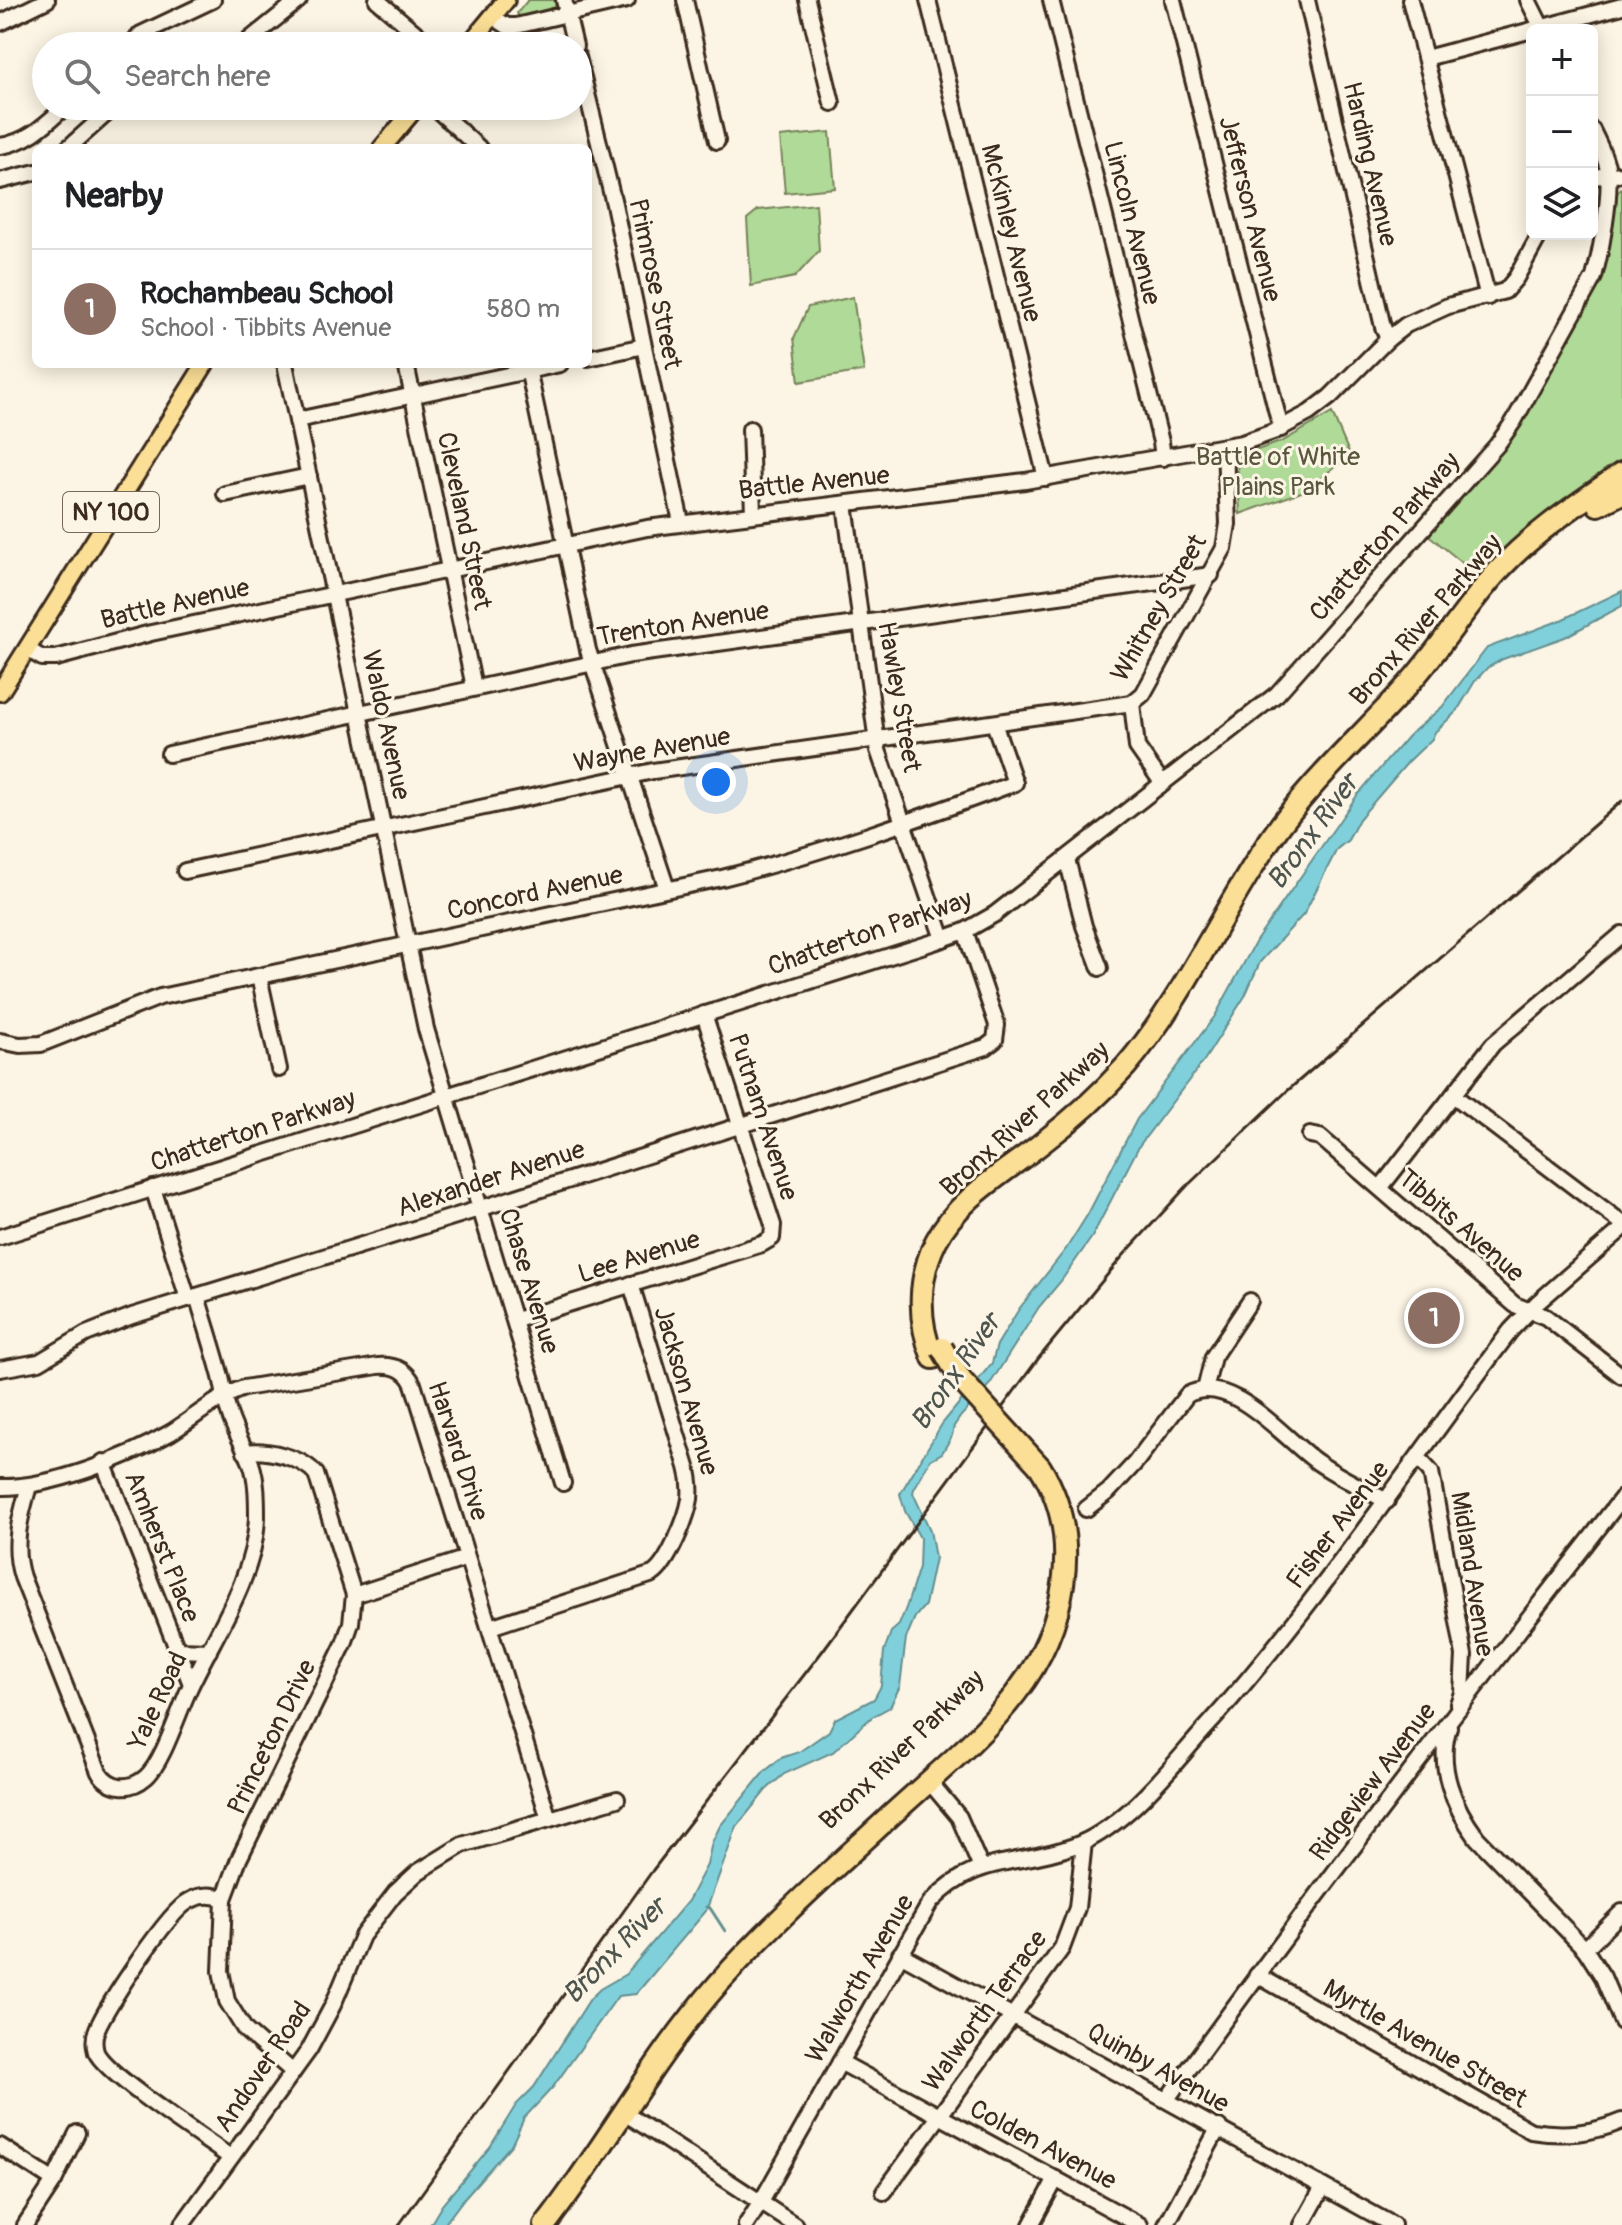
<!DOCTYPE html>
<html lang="en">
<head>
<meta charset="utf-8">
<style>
	:root { --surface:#fff; --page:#f2f2f2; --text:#202124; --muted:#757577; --line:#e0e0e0; --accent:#7c3aed }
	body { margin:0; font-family:Pangolin,sans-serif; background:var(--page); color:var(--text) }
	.controls { position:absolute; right:24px; top:24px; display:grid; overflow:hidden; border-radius:12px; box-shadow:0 4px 20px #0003 }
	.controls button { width:72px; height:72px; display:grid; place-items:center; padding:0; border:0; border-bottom:2px solid var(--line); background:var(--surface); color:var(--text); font:40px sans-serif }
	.you { position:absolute; left:716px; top:782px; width:28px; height:28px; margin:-20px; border:6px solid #fff; border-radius:50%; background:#1a73e8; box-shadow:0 0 0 12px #1a73e833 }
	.badge { display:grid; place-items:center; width:52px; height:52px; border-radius:50%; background:var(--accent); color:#fff; font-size:26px; font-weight:700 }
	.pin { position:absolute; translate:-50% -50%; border:4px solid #fff; box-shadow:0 2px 8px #0006 }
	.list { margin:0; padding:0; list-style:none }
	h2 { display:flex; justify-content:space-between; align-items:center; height:104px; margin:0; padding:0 32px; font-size:34px }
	h2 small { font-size:26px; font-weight:400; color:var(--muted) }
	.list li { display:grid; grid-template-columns:52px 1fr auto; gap:24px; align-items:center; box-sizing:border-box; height:120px; padding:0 32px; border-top:2px solid var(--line) }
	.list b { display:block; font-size:30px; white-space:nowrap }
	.list p { margin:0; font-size:26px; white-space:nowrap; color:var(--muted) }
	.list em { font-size:26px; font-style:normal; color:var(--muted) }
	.icon { flex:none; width:44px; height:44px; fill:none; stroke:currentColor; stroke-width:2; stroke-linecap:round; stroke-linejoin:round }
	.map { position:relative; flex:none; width:1622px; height:2225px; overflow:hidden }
	.search { position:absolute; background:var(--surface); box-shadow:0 4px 20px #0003; left:32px; top:32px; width:560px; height:88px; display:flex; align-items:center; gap:20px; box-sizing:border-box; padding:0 28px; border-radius:44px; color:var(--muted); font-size:30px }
	.panel { position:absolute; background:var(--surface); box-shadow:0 4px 20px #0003; left:32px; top:144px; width:560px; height:224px; border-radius:12px }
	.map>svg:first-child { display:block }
</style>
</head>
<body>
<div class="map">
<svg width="1622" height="2225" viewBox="0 0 1622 2225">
	<rect width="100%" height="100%" fill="#fcf5e5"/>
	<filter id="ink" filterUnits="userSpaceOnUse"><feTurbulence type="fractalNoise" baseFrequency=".0125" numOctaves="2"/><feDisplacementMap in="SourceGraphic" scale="16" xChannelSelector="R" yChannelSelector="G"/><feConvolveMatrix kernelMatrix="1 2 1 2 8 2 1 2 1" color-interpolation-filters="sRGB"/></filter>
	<g filter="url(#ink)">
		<!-- green -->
		<g fill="#b0da97" stroke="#76825a" stroke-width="2">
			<polygon points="528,0 554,0 556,7 519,17 517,13"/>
			<polygon points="830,132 835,188 785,193 780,137"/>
			<polygon points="1622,187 1622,467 1482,579 1426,533 1511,439 1596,287 1614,197"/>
			<polygon points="816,204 819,251 795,277 751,286 747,219 758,210"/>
			<polygon points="853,297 864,371 799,382 794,338 808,307"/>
			<polygon points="1332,413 1350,455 1304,491 1240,514 1237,457 1283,441"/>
		</g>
		<!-- water -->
		<polygon fill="#80d0db" stroke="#648e8f" stroke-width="2" points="1622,591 1622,606 1565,637 1503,659 1487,668 1475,681 1457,711 1435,732 1432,739 1408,762 1359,819 1348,840 1337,849 1304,914 1260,962 1245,996 1205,1059 1139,1146 1092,1237 1061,1281 1039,1307 990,1384 961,1416 954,1426 952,1436 942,1453 930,1460 914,1489 913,1493 930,1530 935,1558 925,1605 915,1617 906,1638 900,1686 890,1707 872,1717 833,1752 784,1774 766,1790 737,1826 706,1911 636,1994 618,1996 553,2087 524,2118 512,2144 465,2197 444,2225 430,2225 442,2205 490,2147 516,2105 534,2087 590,1999 600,1989 626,1974 688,1901 707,1865 712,1842 720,1826 764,1772 781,1758 799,1752 829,1731 835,1719 874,1699 881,1686 884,1651 891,1632 899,1625 906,1608 919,1567 920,1538 905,1511 900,1494 942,1424 992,1363 997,1345 1019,1309 1066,1249 1088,1214 1137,1119 1215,1016 1256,941 1358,794 1408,736 1442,707 1487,648 1561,620"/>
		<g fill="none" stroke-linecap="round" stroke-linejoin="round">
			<!-- stream -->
			<polyline stroke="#648e8f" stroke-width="3" points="706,1907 710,1908 725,1931"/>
			<defs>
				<g id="minor">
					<polyline points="377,0 431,46"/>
					<polyline points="564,0 575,46"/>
					<polyline points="685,0 717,141"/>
					<polyline points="807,0 832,103"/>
					<polyline points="928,0 1046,478"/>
					<polyline points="1051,0 1161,442 1163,458"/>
					<polyline points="1173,0 1281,429"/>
					<polyline points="1307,0 1383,327 1388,339"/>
					<polyline points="1410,0 1488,297"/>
					<polyline points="1528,0 1543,30"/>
					<polyline points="492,16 507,26 516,26 627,0"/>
					<polyline points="0,23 47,0"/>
					<polyline points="1532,30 1622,6"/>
					<polyline points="129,46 141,34 213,0"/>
					<polyline points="237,46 248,41 299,0"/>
					<polyline points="578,57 614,204 681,522"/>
					<polyline points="1426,58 1532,30"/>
					<polyline points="433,106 479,148"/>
					<path d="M0 146C28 142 46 124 66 106"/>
					<polyline points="68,148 115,106"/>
					<polyline points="1592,177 1622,174"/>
					<polyline points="0,181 36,172"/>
					<polyline points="588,358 644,346"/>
					<polyline points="285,364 426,1029 563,1483"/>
					<polyline points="406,364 474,687"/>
					<polyline points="527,364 588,650 667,889"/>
					<polyline points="297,420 560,364"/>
					<polyline points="750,429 753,513"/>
					<polyline points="225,494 309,476"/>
					<polyline points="845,504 878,750 943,939"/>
					<polyline points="27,649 42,658 56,658 151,633 647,528 1025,481 1242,443 1273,432 1309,413 1330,397 1388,339 1406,325 1448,306 1505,291 1516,278 1540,234"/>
					<polyline points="1132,703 1137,747 1163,784"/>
					<polyline points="169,754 631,655 1211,575"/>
					<polyline points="1067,859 1084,926 1100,968"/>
					<polyline points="185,871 653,771 1132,703 1143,694 1224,548 1228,524 1225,448"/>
					<polyline points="259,976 279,1069"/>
					<path d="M0 1041 20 1045 41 1044 160 997 722 878C822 853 918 819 1015 783L994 723"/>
					<polyline points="1453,1095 1622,1223"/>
					<polyline points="1310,1135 1320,1137 1515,1305 1546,1317 1622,1376"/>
					<polyline points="1381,1187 1493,1044 1622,934"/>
					<polyline points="153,1188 188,1299"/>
					<path d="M0 1237 934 942 965 931 995 914 1277 694 1497 445 1514 421 1594 277C1601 251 1611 198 1608 171 1606 156 1598 143 1592 130"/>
					<polyline points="516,1320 762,1244 772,1238 773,1225 704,1014"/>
					<polyline points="0,1369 39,1362 86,1334 132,1316 482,1208 986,1047 995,1040 997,1025 965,931"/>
					<polyline points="1205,1390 1213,1357 1250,1301"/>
					<path d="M245 1452C267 1449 302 1457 316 1474L354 1595 351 1623 344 1644 239 1859 224 1899 221 1971 227 2001 245 2030 293 2072"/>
					<polyline points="1418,1458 1431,1472 1464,1655 1462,1693 1458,1704"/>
					<polyline points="103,1462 191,1684"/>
					<path d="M29 1486C20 1517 12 1546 22 1577L99 1772C110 1789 130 1791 146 1777 164 1761 179 1709 191 1685 216 1632 255 1578 257 1517 257 1499 257 1480 251 1463 244 1446 234 1430 229 1413 225 1401 224 1389 221 1377 214 1350 205 1323 197 1296"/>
					<path d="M0 1487C51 1488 126 1458 170 1433 194 1418 217 1397 244 1388L378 1366C394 1365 406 1369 413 1384L549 1819"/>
					<path d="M1086 1509 1109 1491 1135 1463 1187 1395C1231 1371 1284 1439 1317 1462 1339 1477 1363 1489 1387 1501"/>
					<polyline points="354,1595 467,1558"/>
					<path d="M490 1627 653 1574C668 1564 687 1518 690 1499 691 1488 690 1477 687 1467L631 1284"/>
					<polyline points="177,1650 209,1651"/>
					<path d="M1449 1727C1436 1766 1454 1807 1477 1838L1585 1949 1603 1977 1622 2022"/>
					<polyline points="928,1780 959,1817 981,1868"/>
					<path d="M224 1899C212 1894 201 1894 189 1901 168 1912 107 2005 97 2029 94 2036 94 2045 96 2052 106 2075 205 2139 230 2157"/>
					<polyline points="1585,1949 1622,1912"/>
					<polyline points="900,1954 1393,2225"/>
					<path d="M1257 1975 1531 2131C1564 2136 1591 2134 1622 2121"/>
					<polyline points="840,2062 1140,2225"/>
					<path d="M1167 2099C1314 1896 1467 1696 1622 1498"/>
					<polyline points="623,2112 795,2225"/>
					<polyline points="0,2146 54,2181"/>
					<polyline points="884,2192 1062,1948 1077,1908 1084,1842"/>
					<polyline points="25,2225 54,2181 77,2133"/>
					<polyline points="182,2225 309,2050 333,2005 362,1936 395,1893 418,1872 462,1845 617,1799"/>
					<path d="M746 2225 761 2202 930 1903C977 1853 1017 1867 1074 1846 1094 1839 1113 1825 1130 1810 1160 1784 1185 1750 1212 1721 1321 1598 1412 1461 1511 1330L1537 1303 1622 1229"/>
					<polyline points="1031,2225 1056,2179"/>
					<polyline points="1166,2225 1219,2127"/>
					<polyline points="1302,2225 1323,2187"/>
				</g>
				<g id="major">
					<polyline points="468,46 506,0"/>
					<polyline points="382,148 417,106"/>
					<polyline points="0,692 205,364"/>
				</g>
				<g id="highway">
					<polyline points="1598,505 1622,493"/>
					<path d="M933 1358C917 1320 918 1277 936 1241 958 1198 1006 1172 1042 1143 1072 1120 1101 1094 1126 1066 1185 997 1221 911 1272 837 1310 782 1360 738 1405 688 1439 651 1465 607 1499 570 1534 532 1579 503 1622 473"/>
					<path d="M545 2225C606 2147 652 2059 718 1984 770 1925 829 1873 886 1820 928 1781 982 1738 1016 1693 1065 1629 1085 1538 1040 1467"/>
				</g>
			</defs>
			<!-- minor casing -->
			<use href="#minor" stroke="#3b2a1e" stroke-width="20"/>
			<!-- major casing -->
			<use href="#major" stroke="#3b2a1e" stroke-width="22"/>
			<!-- highway casing -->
			<use href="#highway" stroke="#3b2a1e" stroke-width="26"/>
			<!-- minor -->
			<use href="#minor" stroke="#fcf5e5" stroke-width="14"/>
			<!-- major -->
			<use href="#major" stroke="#fbdf96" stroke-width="16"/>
			<!-- highway -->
			<use href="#highway" stroke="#fbdf96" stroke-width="20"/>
			<!-- rail -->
			<polyline stroke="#3b2a1e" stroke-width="3" points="399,2225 653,1870 821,1653 1038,1359 1122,1257 1187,1186 1286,1092 1622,801"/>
			<defs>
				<polyline id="highway-bridge" points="942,1348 961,1380 1040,1467"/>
			</defs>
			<!-- highway-bridge casing -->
			<use href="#highway-bridge" stroke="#3b2a1e" stroke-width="26" stroke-linecap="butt"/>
			<!-- highway-bridge -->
			<use href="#highway-bridge" stroke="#fbdf96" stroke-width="20"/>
		</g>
	</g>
	<g text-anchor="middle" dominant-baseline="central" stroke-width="6" stroke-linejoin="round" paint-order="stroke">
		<!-- shield labels -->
		<rect fill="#fcf5e5" stroke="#75675a" stroke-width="2" x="63" y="492" width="96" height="40" rx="6"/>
		<g font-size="24" font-weight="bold" fill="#3b2a1e">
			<text x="111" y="512">NY 100</text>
		</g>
		<!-- street labels -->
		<g font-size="26" fill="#3b2a1e" stroke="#fcf5e5">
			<text transform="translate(1370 164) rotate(77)">Harding Avenue</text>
			<text transform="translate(1250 209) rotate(76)">Jefferson Avenue</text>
			<text transform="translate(1132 223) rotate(76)">Lincoln Avenue</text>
			<text transform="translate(1011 233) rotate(76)">McKinley Avenue</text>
			<text transform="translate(655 284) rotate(78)">Primrose Street</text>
			<text transform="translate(814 483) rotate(-6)">Battle Avenue</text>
			<text transform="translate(464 521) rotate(78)">Cleveland Street</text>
			<text transform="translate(1385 537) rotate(-49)">Chatterton Parkway</text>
			<text transform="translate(175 604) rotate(-13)">Battle Avenue</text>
			<text transform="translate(1159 608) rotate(-60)">Whitney Street</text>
			<text transform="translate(1426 620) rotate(-49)">Bronx River Parkway</text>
			<text transform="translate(683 624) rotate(-9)">Trenton Avenue</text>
			<text transform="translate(899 697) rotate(80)">Hawley Street</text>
			<text transform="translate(386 725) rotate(78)">Waldo Avenue</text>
			<text transform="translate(652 750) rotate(-10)">Wayne Avenue</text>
			<text transform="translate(535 893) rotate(-12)">Concord Avenue</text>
			<text transform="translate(870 933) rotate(-19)">Chatterton Parkway</text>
			<text transform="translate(763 1117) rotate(72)">Putnam Avenue</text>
			<text transform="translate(1025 1119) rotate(-42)">Bronx River Parkway</text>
			<text transform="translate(253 1131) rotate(-18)">Chatterton Parkway</text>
			<text transform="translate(491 1179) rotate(-18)">Alexander Avenue</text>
			<text transform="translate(1461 1226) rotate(41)">Tibbits Avenue</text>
			<text transform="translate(639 1257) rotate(-17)">Lee Avenue</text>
			<text transform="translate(529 1281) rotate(73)">Chase Avenue</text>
			<text transform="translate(686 1391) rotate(74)">Jackson Avenue</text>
			<text transform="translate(458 1451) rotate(72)">Harvard Drive</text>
			<text transform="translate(1338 1525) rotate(-53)">Fisher Avenue</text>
			<text transform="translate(162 1547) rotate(68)">Amherst Place</text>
			<text transform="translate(1472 1574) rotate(81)">Midland Avenue</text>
			<text transform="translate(158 1701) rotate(-65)">Yale Road</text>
			<text transform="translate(272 1737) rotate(-64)">Princeton Drive</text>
			<text transform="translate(902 1750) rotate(-44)">Bronx River Parkway</text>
			<text transform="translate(1373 1782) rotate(-53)">Ridgeview Avenue</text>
			<text transform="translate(860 1979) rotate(-60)">Walworth Avenue</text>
			<text transform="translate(985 2011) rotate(-54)">Walworth Terrace</text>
			<text transform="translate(1425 2044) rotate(30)">Myrtle Avenue Street</text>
			<text transform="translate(263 2067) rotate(-56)">Andover Road</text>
			<text transform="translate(1158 2068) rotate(29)">Quinby Avenue</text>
			<text transform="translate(1043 2145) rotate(28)">Colden Avenue</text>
		</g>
		<!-- park labels -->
		<g font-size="26" fill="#58563c" stroke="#fcf5e5">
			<text x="1278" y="457">Battle of White<tspan x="1278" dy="30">Plains Park</tspan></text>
		</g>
		<!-- water labels -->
		<g font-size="28" font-style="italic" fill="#4c544d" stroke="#fcf5e5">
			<text transform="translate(1313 832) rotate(-54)">Bronx River</text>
			<text transform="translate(956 1372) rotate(-55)">Bronx River</text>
			<text transform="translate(615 1951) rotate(-46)">Bronx River</text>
		</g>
	</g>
</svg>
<div class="controls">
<button>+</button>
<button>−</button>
<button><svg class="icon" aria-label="layers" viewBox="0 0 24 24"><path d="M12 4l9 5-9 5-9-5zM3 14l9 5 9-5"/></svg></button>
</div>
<div class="you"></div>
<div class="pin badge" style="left:1434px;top:1318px;background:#8d6e63">1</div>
<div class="search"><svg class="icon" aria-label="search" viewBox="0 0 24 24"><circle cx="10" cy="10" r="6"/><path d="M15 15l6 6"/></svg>Search here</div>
<section class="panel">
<h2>Nearby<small></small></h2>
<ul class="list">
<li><span class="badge" style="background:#8d6e63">1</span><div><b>Rochambeau School</b><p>School · Tibbits Avenue</p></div><em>580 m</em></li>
</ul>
</section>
</div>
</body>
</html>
